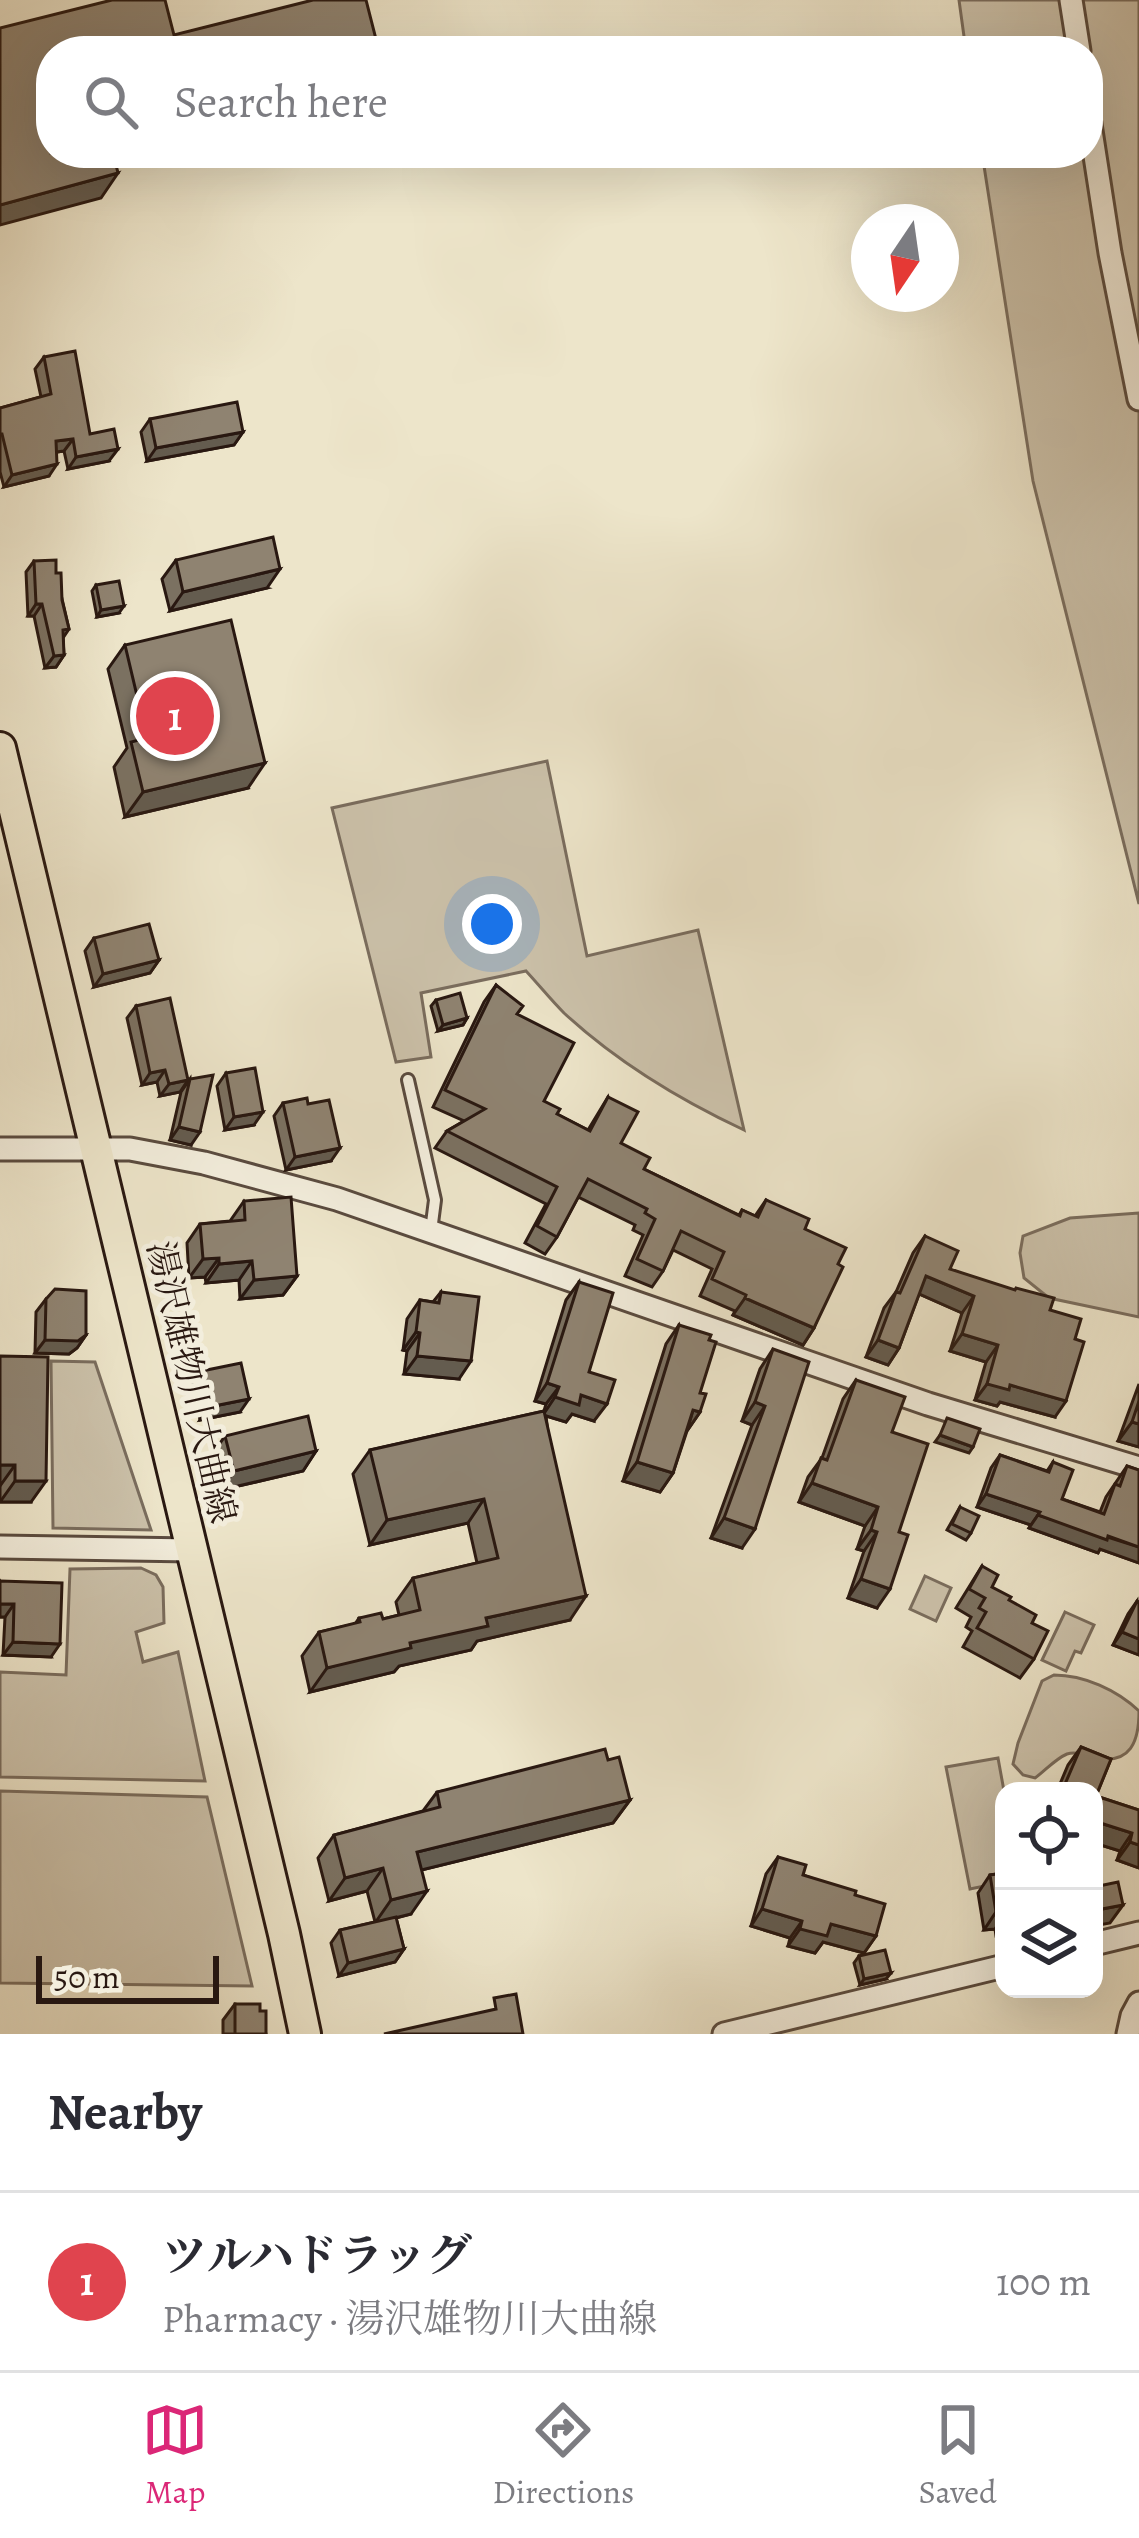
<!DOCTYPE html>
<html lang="en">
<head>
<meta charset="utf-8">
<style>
	:root { --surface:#fff; --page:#f7f7f7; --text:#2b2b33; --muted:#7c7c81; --line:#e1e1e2; --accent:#db2777 }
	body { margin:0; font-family:Alegreya,"Noto Serif JP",serif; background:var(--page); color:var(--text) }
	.controls { position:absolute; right:36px; bottom:36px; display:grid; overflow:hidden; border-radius:24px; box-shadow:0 12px 48px #0002 }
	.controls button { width:108px; height:108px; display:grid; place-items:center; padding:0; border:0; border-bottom:3px solid var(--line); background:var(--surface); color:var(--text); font:60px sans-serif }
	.compass { position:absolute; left:851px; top:204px; width:108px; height:108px; border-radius:50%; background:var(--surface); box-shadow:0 12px 48px #0002; rotate:193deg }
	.scale { position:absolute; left:36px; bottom:30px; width:183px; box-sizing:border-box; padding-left:12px; border:6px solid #291811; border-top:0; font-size:33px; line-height:42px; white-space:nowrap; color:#291811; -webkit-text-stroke:9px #f3eedd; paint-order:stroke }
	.you { position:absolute; left:492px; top:924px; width:42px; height:42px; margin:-30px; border:9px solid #fff; border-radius:50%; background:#1a73e8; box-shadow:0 0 0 18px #1a73e833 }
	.badge { display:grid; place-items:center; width:78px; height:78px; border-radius:50%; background:var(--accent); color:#fff; font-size:39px; font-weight:700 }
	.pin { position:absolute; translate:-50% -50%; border:6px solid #fff; box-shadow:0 3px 12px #0006 }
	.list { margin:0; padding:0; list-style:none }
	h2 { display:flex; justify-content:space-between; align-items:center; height:156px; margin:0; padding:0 48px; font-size:51px }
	h2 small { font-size:39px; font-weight:400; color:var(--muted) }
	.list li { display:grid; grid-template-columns:78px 1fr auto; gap:36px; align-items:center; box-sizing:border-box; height:180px; padding:0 48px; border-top:3px solid var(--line) }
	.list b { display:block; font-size:45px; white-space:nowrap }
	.list p { margin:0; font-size:39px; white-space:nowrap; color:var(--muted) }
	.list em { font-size:39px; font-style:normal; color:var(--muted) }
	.icon { flex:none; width:66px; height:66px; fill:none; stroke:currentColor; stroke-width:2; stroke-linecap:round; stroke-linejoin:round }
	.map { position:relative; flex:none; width:1139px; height:2034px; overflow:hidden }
	.search { position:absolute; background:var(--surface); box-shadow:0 12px 48px #0002; left:36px; right:36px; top:36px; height:132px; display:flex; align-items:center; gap:30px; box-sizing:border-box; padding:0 42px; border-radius:48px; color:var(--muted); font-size:45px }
	.sheet { height:336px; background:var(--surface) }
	nav { display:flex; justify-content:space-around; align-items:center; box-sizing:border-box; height:168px; border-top:3px solid var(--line); background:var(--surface); font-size:33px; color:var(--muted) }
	nav a { display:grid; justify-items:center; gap:6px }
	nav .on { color:var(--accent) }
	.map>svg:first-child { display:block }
</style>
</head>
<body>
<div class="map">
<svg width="1139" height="2034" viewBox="0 0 1139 2034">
	<rect width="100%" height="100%" fill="#ede5ca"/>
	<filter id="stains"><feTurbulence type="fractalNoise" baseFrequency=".00167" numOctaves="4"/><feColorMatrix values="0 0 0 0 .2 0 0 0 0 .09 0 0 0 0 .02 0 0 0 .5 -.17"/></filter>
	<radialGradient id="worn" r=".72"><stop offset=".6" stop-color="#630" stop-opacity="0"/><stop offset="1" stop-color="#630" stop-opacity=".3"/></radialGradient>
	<!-- green -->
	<g fill="#ccc2ab" stroke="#7a6d5e" stroke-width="3">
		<polygon points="959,0 1139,0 1139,904 1033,481 982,153 1088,153 1088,51 966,51"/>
		<path d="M547 761 587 956 698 930 744 1130C680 1100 616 1061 564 1013 551 1000 539 985 526 971L421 993 431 1057 396 1062 332 808Z"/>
		<polygon points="1139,1213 1139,1317 1049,1298 1024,1278 1020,1253 1023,1236 1070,1218"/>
		<polygon points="51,1361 95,1362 151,1530 53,1528"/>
		<polygon points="141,1568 156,1575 163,1587 164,1623 136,1632 143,1662 178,1652 205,1781 0,1777 0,1672 66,1675 70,1569"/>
		<polygon points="925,1576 951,1588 936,1621 910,1609"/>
		<polygon points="1065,1612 1094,1625 1081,1653 1075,1651 1066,1671 1042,1660"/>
		<path d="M1054 1675C1084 1675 1117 1690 1139 1711 1139 1741 1131 1765 1095 1758 1085 1756 1077 1751 1067 1754 1055 1759 1045 1771 1035 1778L1023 1775 1013 1764 1018 1743 1042 1681Z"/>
		<polygon points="998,1758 1004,1791 1004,1882 970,1889 946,1767"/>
		<polygon points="0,1791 207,1797 252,1986 0,1983"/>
	</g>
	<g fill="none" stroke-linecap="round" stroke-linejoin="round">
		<defs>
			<polyline id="service" points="408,1080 435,1200 431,1231"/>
			<g id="minor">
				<polyline points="1071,0 1079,51"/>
				<polyline points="1088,111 1110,253 1139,399"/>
				<polyline points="0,1149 130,1149 204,1163 337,1199 928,1404 1139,1468"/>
				<polyline points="0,1547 192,1550"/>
				<polyline points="1094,1944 1139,1933"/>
				<polyline points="724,2034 1004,1966"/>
				<polyline points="1128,2034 1132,2016 1139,2003"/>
			</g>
			<polyline id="primary" points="0,748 284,1934 305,2034"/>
		</defs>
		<!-- service casing -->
		<use href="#service" stroke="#5a4b3f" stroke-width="16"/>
		<!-- minor casing -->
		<use href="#minor" stroke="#5a4b3f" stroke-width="27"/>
		<!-- primary casing -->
		<use href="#primary" stroke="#291811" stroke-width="36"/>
		<!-- service -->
		<use href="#service" stroke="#f3eedd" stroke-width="10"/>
		<!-- minor -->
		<use href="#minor" stroke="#f3eedd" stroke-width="21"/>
		<!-- primary -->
		<use href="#primary" stroke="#ede5ca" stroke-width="30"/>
	</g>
	<!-- wall -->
	<g fill="#7b7161" stroke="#291811" stroke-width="3">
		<polygon points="195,153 247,153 198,165"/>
		<polygon points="44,357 90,434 109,461 68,469 64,451 57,452 49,476 4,487 0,472 0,408 41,397 35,369"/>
		<polygon points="150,419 243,432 234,445 147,461 141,432"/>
		<polygon points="176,560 267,588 170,611 162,579"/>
		<polygon points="34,561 56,573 69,629 63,638 64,655 56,667 45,668 34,616 28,616 26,572"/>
		<polygon points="96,585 119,613 97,617 92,591"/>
		<polygon points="125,645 248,788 125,817 114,767 127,748 108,669"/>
		<polygon points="94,938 159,960 150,973 94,987 85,951"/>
		<polygon points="496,985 517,1014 544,1101 557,1114 588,1130 608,1097 621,1143 644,1169 739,1215 742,1210 755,1216 766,1200 805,1229 838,1264 814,1328 803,1345 733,1315 735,1311 700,1296 712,1269 673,1250 663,1271 652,1287 625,1276 643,1235 633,1230 635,1225 578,1197 557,1237 545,1254 525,1243 546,1204 435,1148 447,1131 464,1121 433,1107 484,1002"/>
		<polygon points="436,1000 467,1018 463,1025 438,1031 431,1006"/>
		<polygon points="136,1006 180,1092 160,1096 157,1082 142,1085 127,1018"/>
		<polygon points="226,1073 254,1125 225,1130 217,1086"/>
		<polygon points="190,1079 191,1145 170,1140 181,1092"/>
		<polygon points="283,1103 308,1104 331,1161 286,1170 274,1116"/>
		<polygon points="244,1201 297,1276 283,1295 240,1299 239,1280 206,1283 205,1277 189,1278 187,1243 200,1224 230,1221"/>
		<polygon points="925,1236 950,1269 1050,1310 1055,1417 1000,1402 997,1406 975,1400 986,1362 950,1351 962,1313 919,1294 899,1348 888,1365 866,1357 884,1308 896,1292 913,1253"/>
		<polygon points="579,1282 594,1421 572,1414 566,1422 546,1416 570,1620 477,1641 471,1650 399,1666 394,1672 310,1692 302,1656 319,1632 355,1624 359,1618 383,1619 399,1615 396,1602 413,1578 477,1563 468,1523 370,1545 353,1474 370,1450 544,1411 546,1404 535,1401 566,1300"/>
		<polygon points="441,1292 459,1379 404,1374 407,1351 403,1350 407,1319 420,1300 433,1302"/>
		<polygon points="46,1299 86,1335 77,1348 69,1354 35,1353 36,1312"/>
		<polygon points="679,1325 700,1393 700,1412 687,1431 673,1473 660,1492 623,1481 666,1344"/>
		<polygon points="773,1349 742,1548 711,1538 752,1425 742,1421 760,1369"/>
		<polygon points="0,1356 31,1502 0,1502"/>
		<polygon points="202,1371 240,1412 200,1420 193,1384"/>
		<polygon points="856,1380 892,1432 899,1532 877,1608 848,1598 864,1551 857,1549 865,1526 799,1502 808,1477 822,1458 843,1399"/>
		<polygon points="1139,1384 1139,1447 1118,1441"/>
		<polygon points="225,1436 316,1451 303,1471 221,1490 212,1455"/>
		<polygon points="1000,1455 1047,1471 1053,1462 1062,1499 1100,1512 1106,1497 1127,1466 1139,1470 1139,1563 1100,1549 1098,1553 1029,1528 1031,1525 977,1507 991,1468"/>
		<polygon points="960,1507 971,1533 966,1540 947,1530"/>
		<polygon points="982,1566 992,1587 1032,1623 1034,1659 1020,1678 963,1647 972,1631 966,1627 971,1617 956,1608"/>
		<polygon points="0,1581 51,1657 3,1655 5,1617 0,1617"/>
		<polygon points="1137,1601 1139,1655 1113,1645 1128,1614"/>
		<polygon points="1081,1747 1111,1759 1096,1796 1139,1810 1139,1868 1117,1860 1120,1851 1094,1843 1094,1791 1057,1791 1068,1765"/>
		<polygon points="608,1760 630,1800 613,1823 421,1870 411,1914 396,1918 404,1949 395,1962 339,1976 331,1943 340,1930 375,1922 367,1891 329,1901 318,1858 334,1835 423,1811 437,1792"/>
		<polygon points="778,1857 803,1875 855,1895 876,1936 864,1953 823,1942 815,1953 788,1946 790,1938 751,1926 766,1874"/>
		<polygon points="1004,1873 1004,1935 996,1936 995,1929 984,1930 978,1893 990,1875"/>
		<polygon points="859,1956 886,1979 860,1985 854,1963"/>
		<polygon points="235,2004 260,2011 266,2034 223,2034 223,2020"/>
	</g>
	<!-- shaded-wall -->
	<g fill="#645c4f" stroke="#291811" stroke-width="3">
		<polygon points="207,153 247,153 198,165"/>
		<polygon points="118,173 101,198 0,225 0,205"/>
		<polygon points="243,432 234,445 147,461 156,448"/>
		<polygon points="73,439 64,451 48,453 56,441"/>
		<polygon points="118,449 109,461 68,469 76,457"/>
		<polygon points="57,464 49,476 4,487 12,475"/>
		<polygon points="280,569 267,588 170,611 183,592"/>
		<polygon points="36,604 42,604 34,616 28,616"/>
		<polygon points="124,606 119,613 97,617 101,610"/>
		<polygon points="64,655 56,667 45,668 54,656"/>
		<polygon points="265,763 248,788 125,817 143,792"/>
		<polygon points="159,960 150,973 94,987 103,974"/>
		<polygon points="467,1018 463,1025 438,1031 443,1025"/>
		<polygon points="165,1070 157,1082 142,1085 150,1073"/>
		<polygon points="188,1080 180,1092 160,1096 169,1084"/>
		<polygon points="263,1112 254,1125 225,1130 234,1117"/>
		<polygon points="179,1127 200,1132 191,1145 170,1140"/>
		<polygon points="340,1148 331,1161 286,1170 295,1157"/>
		<polygon points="219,1258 205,1277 189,1278 203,1259"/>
		<polygon points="252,1261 239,1280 206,1283 219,1264"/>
		<polygon points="297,1276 283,1295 240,1299 254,1280"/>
		<polygon points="926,1276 974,1296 962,1313 915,1292"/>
		<polygon points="745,1298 814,1328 803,1345 733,1315"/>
		<polygon points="416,1332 420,1333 407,1351 403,1350"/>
		<polygon points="962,1334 998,1345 986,1362 950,1351"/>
		<polygon points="86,1335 77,1348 69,1354 35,1353 45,1340"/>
		<polygon points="878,1340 899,1348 888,1365 866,1357"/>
		<polygon points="417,1356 471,1361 459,1379 404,1374"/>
		<polygon points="547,1383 559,1387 546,1404 535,1401"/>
		<polygon points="987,1384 1010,1385 1066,1401 1055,1417 1000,1402 997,1406 975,1400"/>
		<polygon points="581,1395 607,1404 594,1421 572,1414 566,1422 543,1415 555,1397"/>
		<polygon points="249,1399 240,1412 200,1420 209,1407"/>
		<polygon points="755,1402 765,1406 752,1425 742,1421"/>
		<polygon points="693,1410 700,1412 687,1431"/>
		<polygon points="1132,1422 1139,1424 1139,1447 1118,1441"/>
		<polygon points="940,1435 973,1447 969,1453 935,1442"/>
		<polygon points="316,1451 303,1471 221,1490 234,1471"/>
		<polygon points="637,1462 673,1473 660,1492 623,1481"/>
		<polygon points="0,1465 15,1465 0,1486"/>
		<polygon points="15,1481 46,1481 31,1502 0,1502"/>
		<polygon points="812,1483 878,1507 865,1526 799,1502"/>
		<polygon points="986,1494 1040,1512 1031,1525 977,1507"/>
		<polygon points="484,1499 468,1523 370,1545 387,1520"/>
		<polygon points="1038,1515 1139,1547 1139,1563 1100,1549 1098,1553 1029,1528"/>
		<polygon points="724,1518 755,1529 742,1548 711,1538"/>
		<polygon points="871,1530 877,1532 864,1551 857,1549"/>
		<polygon points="861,1579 890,1589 877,1608 848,1598"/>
		<polygon points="586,1596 570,1620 477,1641 471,1650 399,1666 394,1672 310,1692 327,1668 486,1618"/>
		<polygon points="0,1604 14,1604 5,1617 0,1617"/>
		<polygon points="1122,1632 1139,1639 1139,1655 1113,1645"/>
		<polygon points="13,1642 60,1644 51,1657 3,1655"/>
		<polygon points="630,1800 613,1823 401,1875 417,1852"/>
		<polygon points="1094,1821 1132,1833 1120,1851 1094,1843"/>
		<polygon points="1130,1842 1139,1845 1139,1868 1117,1860"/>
		<polygon points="383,1868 367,1891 329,1901 345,1878"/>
		<polygon points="427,1891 411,1914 375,1923 391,1900"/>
		<polygon points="1123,1905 1110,1923 1094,1926 1094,1920 1102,1909"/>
		<polygon points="762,1909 802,1921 790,1938 751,1926"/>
		<polygon points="1004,1911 1004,1915 995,1929 984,1930 996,1912"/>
		<polygon points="831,1924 876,1936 864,1953 823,1942 815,1953 788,1946 800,1929"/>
		<polygon points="404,1949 395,1962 339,1976 348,1963"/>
		<polygon points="891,1973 886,1979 860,1985 864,1979"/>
	</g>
	<!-- building -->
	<g fill="#8f8371" stroke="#291811" stroke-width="3">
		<polygon points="112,0 165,0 174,35 313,0 366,0 379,51 51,51 51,153 113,153 118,173 0,205 0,28"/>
		<polygon points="75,351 90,434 114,429 118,449 76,457 73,439 56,441 57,464 12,475 2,434 0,434 0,408 51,394 44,357"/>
		<polygon points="237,402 243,432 156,448 150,419"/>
		<polygon points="273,537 280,569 183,592 176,560"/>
		<polygon points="56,560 56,573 61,573 62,600 69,629 63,630 64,655 54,656 42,604 36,604 34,561"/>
		<polygon points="119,581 124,606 101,610 96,585"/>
		<polygon points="231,620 265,763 143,792 131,742 147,738 125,645"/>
		<polygon points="149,924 159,960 103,974 94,938"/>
		<polygon points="496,985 523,1006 517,1014 574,1043 544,1101 560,1109 557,1114 590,1131 608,1097 638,1112 621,1143 650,1158 644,1169 740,1216 742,1210 758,1217 766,1200 809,1219 805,1229 846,1248 838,1264 843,1267 814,1328 745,1298 746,1295 712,1279 724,1252 681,1231 663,1271 637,1259 655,1219 645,1213 647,1209 588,1179 557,1237 537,1226 557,1187 447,1131 485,1109 445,1090"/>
		<polygon points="460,993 467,1018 443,1025 436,1000"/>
		<polygon points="170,998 188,1080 169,1084 165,1070 150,1073 136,1006"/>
		<polygon points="255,1068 263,1112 234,1117 226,1073"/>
		<polygon points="213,1075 200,1132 179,1127 190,1079"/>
		<polygon points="307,1098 308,1104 329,1100 340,1148 295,1157 283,1103"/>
		<polygon points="291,1197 297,1276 254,1280 252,1261 219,1264 219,1258 203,1259 200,1224 245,1220 244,1201"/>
		<polygon points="925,1236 958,1251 950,1269 1015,1290 1016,1288 1054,1298 1050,1310 1081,1319 1075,1339 1084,1342 1066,1401 1010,1385 1009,1390 987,1384 998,1345 962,1334 974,1296 926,1276 899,1348 878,1340 896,1292 900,1293"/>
		<polygon points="579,1282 613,1293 589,1372 615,1380 607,1404 581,1395 579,1405 555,1397 559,1387 547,1383"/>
		<polygon points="55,1289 86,1291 86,1335 78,1341 45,1340 46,1299"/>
		<polygon points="441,1292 479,1297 471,1361 417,1356 420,1333 416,1332 420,1300 439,1303"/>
		<polygon points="679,1325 711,1335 709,1340 716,1342 700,1393 706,1394 700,1412 693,1410 673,1473 637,1462"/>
		<polygon points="773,1349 809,1362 755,1529 724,1518 765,1406 755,1402"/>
		<polygon points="0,1356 48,1357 46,1481 15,1481 15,1465 0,1465"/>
		<polygon points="241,1363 249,1399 209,1407 202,1371"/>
		<polygon points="856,1380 905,1397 892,1432 928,1444 899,1532 908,1535 890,1589 861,1579 877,1532 871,1530 878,1507 812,1483 821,1458 827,1460"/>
		<polygon points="1139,1401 1139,1424 1132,1422"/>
		<polygon points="544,1411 586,1596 486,1618 488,1626 410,1643 411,1648 327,1668 319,1632 360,1622 359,1618 381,1613 383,1619 420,1610 413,1578 498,1558 484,1499 387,1520 370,1450"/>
		<polygon points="308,1416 316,1451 234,1471 225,1436"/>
		<polygon points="947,1418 980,1429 973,1447 940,1435"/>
		<polygon points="1000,1455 1049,1472 1053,1462 1073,1470 1062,1499 1104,1514 1115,1484 1120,1486 1127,1466 1139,1470 1139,1547 1108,1536 1107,1540 1038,1515 1040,1512 986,1494"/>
		<polygon points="960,1507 979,1516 971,1533 952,1524"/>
		<polygon points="982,1566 998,1575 992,1587 1011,1597 1009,1600 1036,1615 1032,1623 1048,1631 1034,1659 977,1628 986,1612 979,1608 985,1598 969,1589"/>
		<polygon points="0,1581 62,1583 60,1644 13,1642 14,1604 0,1604"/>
		<polygon points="1137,1601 1139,1602 1139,1639 1122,1632"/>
		<polygon points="1081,1747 1111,1759 1096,1796 1139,1810 1139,1845 1130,1842 1132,1833 1094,1821 1094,1791 1062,1791"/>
		<polygon points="605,1749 608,1760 619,1757 630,1800 417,1852 427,1891 391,1900 383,1868 345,1878 334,1835 440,1807 437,1792"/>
		<polygon points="778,1857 806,1865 803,1875 856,1891 855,1895 885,1904 876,1936 831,1924 827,1936 800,1929 802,1921 762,1909"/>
		<polygon points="1004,1873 1004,1911 996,1912 990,1875"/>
		<polygon points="1118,1882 1123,1905 1102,1909 1101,1906 1094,1907 1094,1887"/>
		<polygon points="396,1917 404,1949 348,1963 340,1930"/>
		<polygon points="885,1950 891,1973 864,1979 859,1956"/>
		<polygon points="516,1994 523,2034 384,2034 496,2009 494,1998"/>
		<polygon points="235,2004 260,2004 260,2011 266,2011 266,2034 235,2034"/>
	</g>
	<g text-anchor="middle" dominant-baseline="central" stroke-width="10" stroke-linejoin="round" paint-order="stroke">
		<!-- street labels -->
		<g font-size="36" fill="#291811" stroke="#f3eedd">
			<text transform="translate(192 1382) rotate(77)">湯沢雄物川大曲線</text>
		</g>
	</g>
	<rect width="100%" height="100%" filter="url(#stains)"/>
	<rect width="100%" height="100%" fill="url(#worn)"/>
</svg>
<div class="controls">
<button><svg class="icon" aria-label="locate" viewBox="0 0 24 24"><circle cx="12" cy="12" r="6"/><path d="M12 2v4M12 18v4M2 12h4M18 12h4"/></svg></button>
<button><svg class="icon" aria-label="layers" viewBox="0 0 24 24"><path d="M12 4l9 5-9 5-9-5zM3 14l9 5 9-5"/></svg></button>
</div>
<svg class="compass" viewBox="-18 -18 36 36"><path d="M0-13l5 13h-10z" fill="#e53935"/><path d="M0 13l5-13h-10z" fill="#7c7c81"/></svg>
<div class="scale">50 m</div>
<div class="you"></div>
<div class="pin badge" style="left:175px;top:716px;background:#e0444e">1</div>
<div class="search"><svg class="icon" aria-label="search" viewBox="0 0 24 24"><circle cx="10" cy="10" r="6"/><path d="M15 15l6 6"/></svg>Search here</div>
</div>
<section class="sheet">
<h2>Nearby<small></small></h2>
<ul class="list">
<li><span class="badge" style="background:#e0444e">1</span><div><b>ツルハドラッグ</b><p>Pharmacy · 湯沢雄物川大曲線</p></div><em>100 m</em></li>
</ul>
</section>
<nav>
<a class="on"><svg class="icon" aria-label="map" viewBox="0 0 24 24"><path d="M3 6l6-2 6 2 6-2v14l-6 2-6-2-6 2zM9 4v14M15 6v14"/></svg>Map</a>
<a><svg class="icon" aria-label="directions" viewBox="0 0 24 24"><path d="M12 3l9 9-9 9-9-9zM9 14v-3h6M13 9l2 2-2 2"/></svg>Directions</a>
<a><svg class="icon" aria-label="saved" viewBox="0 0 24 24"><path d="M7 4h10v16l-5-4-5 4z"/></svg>Saved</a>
</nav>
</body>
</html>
